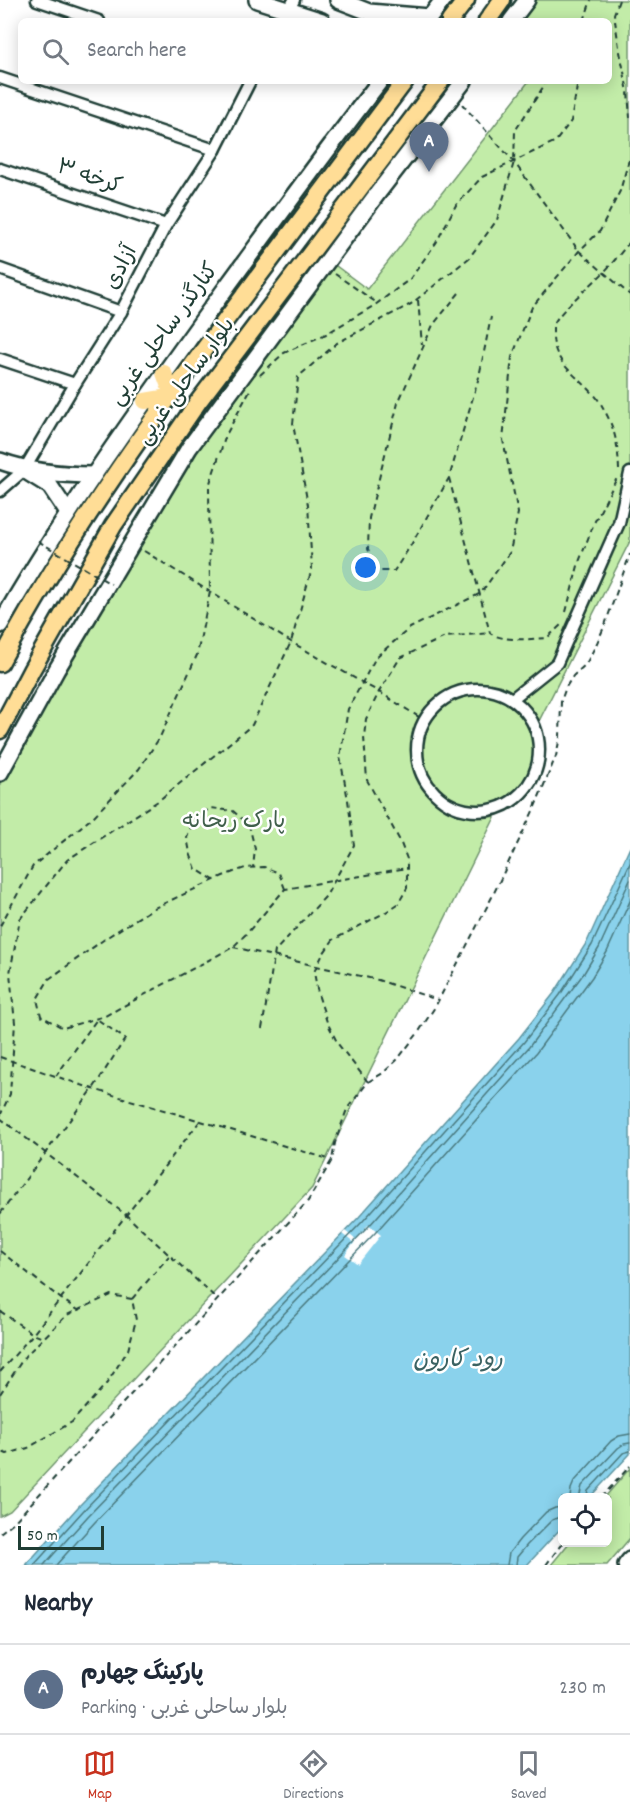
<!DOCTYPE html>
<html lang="en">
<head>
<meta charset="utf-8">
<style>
	:root { --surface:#fff; --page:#f6f6f7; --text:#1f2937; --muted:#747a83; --line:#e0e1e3; --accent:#c8321e }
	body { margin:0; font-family:Dekko,"Playpen Sans Arabic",sans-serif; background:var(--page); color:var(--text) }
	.controls { position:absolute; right:18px; bottom:18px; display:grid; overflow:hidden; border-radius:9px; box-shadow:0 3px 15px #0003 }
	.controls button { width:54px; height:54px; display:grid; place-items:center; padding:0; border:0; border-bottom:2px solid var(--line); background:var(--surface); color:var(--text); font:30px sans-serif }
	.scale { position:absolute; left:18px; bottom:15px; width:86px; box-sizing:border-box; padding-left:6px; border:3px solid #1f3d34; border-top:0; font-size:16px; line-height:21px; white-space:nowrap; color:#1f3d34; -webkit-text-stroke:4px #fff; paint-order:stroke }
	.you { position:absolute; left:366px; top:568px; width:21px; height:21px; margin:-15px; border:4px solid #fff; border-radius:50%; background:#1a73e8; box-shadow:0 0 0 9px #1a73e833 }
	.badge { display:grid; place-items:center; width:39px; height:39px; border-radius:50%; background:var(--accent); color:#fff; font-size:20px; font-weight:700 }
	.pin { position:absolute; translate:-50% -50px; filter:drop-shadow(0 2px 3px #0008) }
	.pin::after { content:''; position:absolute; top:32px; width:21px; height:18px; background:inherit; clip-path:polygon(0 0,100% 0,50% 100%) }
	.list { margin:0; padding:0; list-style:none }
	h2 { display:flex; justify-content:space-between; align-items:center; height:78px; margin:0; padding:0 24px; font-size:26px }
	h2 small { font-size:20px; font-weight:400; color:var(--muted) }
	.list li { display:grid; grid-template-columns:39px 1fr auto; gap:18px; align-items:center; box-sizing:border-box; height:90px; padding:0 24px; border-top:2px solid var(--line) }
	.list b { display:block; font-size:22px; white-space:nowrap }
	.list p { margin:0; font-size:20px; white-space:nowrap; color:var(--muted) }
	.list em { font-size:20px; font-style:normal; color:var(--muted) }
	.icon { flex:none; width:33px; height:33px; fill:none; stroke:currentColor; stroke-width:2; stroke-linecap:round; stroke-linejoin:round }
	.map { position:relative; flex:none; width:630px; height:1565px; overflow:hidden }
	.search { position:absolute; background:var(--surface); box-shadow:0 3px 15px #0003; left:18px; right:18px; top:18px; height:66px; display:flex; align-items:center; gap:15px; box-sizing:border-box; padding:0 21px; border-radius:9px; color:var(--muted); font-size:22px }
	.sheet { height:168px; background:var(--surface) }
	nav { display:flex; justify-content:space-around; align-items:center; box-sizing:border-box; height:84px; border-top:2px solid var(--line); background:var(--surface); font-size:16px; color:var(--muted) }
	nav a { display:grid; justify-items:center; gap:3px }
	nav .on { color:var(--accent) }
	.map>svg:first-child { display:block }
</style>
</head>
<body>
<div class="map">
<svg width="630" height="1565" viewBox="0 0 630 1565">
	<rect width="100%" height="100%" fill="#fff"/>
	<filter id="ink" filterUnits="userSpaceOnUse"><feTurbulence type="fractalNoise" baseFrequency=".0167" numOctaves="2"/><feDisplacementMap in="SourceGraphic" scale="12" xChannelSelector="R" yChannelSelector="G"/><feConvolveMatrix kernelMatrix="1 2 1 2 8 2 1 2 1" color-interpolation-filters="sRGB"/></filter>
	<g filter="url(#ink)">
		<!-- green -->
		<g fill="#c2eca8" stroke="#70946e" stroke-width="1.5">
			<polygon points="534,0 630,0 630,541 535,729 532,788 500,807 312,1188 10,1511 0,1516 0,758 211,417 328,260 367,289 529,81 609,81 609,21 519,21"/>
			<polygon points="630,1468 630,1538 607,1565 551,1565 569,1543 608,1542 608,1498 605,1497"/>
		</g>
		<!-- water -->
		<polygon fill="#8ad2ec" stroke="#5f96a2" stroke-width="1.5" points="630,847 630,1454 590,1497 562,1498 562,1527 527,1565 26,1565 78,1507 359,1217 519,1038 555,992 587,942"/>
		<!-- pier -->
		<polygon fill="#fff" points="368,1225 381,1235 358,1264 345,1255 354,1243 342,1234 345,1231 356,1240"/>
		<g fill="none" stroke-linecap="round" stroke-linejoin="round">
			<!-- shore -->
			<g stroke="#4a797e" stroke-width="1.5">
				<polyline points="570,1498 571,1489 574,1482 611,1441 619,1436 630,1434"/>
				<polyline points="579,1498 582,1486 618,1448 624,1444 630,1443"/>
				<polyline points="586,1498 588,1491 623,1453 630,1451"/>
				<polyline points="34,1565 83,1511 363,1221 524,1042 560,995 592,945 630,863"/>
				<polyline points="44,1565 88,1516 369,1226 529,1047 584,973 599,948 630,880"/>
				<polyline points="56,1565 95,1522 375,1233 536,1053 592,977 607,952 630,901"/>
				<polyline points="507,1565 509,1553 520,1539 546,1512 555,1508 562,1507"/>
				<polyline points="516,1565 517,1557 527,1545 552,1520 562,1516"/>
			</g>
			<defs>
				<g id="street">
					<polyline points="37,0 99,21"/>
					<polyline points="283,21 294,0"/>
					<polyline points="0,78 215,150"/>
					<polyline points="0,169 166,225"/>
					<polyline points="0,269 121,312"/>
					<polyline points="0,359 75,384"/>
					<polyline points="0,491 24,470 75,384 121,312 166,225 215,150 250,81"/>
					<circle cx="478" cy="750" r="61"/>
					<polyline points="512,699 557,663 619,523 630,473"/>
				</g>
				<g id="secondary">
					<polyline points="257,0 322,21"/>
					<polyline points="338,0 369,12 429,17"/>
					<polyline points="427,21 443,0"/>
					<polyline points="511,21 527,0"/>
					<path d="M0 461C31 472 61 475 93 475"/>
					<polyline points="29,473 50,486 68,513"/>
					<path d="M0 625C68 506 148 396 228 285 278 217 328 148 380 81"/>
					<polyline points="0,773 57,669 189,448 377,194 464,81"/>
					<polyline points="626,1565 630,1560"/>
				</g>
				<g id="primary">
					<polyline points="450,21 466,0"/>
					<polyline points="487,21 502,0"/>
					<polyline points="164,373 171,392"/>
					<polyline points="145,401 168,397"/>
					<path d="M0 663C72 528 161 406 252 285 303 217 354 149 405 81"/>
					<polyline points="0,730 32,669 113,526 198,402 441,81"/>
				</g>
			</defs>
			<!-- street casing -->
			<use href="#street" stroke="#1f3d34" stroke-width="15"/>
			<!-- secondary casing -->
			<use href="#secondary" stroke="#1f3d34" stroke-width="20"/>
			<!-- primary casing -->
			<use href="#primary" stroke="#1f3d34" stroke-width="21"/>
			<!-- path -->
			<g stroke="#1f3d34" stroke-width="2" stroke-dasharray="6 4.5" stroke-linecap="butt">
				<polyline points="619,0 614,14 619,47 628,92 630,118"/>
				<polyline points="584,21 591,0"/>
				<polyline points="462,104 514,162 579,251 630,295"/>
				<polyline points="335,274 377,303"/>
				<polyline points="459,293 433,325 398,403 369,518 368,549 377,571 394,571 411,545 449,478 479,377 491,317"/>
				<polyline points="418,300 422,345"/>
				<polyline points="260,375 284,353 326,334 375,305 410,279 436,243 456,205 482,177 556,141 571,121 578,81"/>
				<path d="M619 470C618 443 615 428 601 404 586 379 553 368 553 335 553 334 553 327 553 326 559 310 591 286 603 273 613 263 621 252 630 242"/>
				<path d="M449 478 490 633C502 642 532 639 547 638L561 625"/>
				<polyline points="144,551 291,642 379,692 424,720"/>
				<polyline points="566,612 579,562 594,523 617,478"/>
				<polyline points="214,880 196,869 190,853 187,837 194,819 211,808 233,811 249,825 255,849 253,868"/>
				<polyline points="285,889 279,873 264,867 245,868 223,876 152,909 109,936 49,979 37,999 41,1016 63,1028 105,1016 233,947 248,932 285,889 407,868"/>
				<polyline points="0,926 33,866 93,817 139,769 160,737 197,655 210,592 209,486 226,435 250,390"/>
				<polyline points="233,947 378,980 438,1000"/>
				<polyline points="262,1029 275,951 326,896 354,845 348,800 340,757 348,709 376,657 410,628 481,593 510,552 518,513 503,440 512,357 532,307 579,251 600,231 620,191 630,156"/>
				<polyline points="0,1057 93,1089 332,1160"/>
				<polyline points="368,1082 338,1044 327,1022 318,994 314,972 323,954 333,940 386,912 398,904 407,888 407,859 400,841 367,780 364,737 366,719 379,692 400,658 445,637 490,633"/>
				<polyline points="0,1116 10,1094 15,1023 10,973 20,919 67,860 158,801 252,725 291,642 312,568 308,505 293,424 298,377 337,343 411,304 469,258 497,220 514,162 515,131 547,81"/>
				<polyline points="0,1118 126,1215 218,1300"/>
				<polyline points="0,1214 93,1089 125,1039 97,1019 56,1076"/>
				<polyline points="0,1251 60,1298 78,1310"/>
				<polyline points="132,1299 169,1256"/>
				<polyline points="0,1311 33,1334 43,1338"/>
				<polyline points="0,1372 33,1334 200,1121"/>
				<polyline points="0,1394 25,1356 67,1315 111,1295 132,1299 136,1320 128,1350 107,1383 72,1422 28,1448 7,1454 0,1451"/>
				<polyline points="601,1498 630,1466"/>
				<polyline points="0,1533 15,1521 308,1201 332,1160 335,1143 347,1109 368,1082 383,1073 397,1060 418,1033 435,1007 492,897 534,809 556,756 560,737 561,701 566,687 573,676 586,664 596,645 605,625 630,554"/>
				<polyline points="546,1565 563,1542"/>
			</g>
			<!-- street -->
			<use href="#street" stroke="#fff" stroke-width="10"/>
			<!-- secondary -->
			<use href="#secondary" stroke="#fff" stroke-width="15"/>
			<!-- primary -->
			<use href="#primary" stroke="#ffdd96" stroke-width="16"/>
			<!-- path-bridge -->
			<polyline stroke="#1f3d34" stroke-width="2" stroke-dasharray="6 4.5" stroke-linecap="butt" points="38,541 111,584"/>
		</g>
	</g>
	<g text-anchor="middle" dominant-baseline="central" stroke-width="5" stroke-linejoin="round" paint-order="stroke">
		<!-- street labels -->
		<g font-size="22" fill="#1f3d34" stroke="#fff">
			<text transform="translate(89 178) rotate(19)">کرخه ۳</text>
			<text transform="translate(122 268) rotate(-63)">آزادی</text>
			<text transform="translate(165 335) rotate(-54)">کنارگذر ساحلی غربی</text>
			<text transform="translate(187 382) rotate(-54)">بلوار ساحلی غربی</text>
		</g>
		<!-- park labels -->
		<g font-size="22" fill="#40604b" stroke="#fff">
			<text x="234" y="822">پارک ریحانه</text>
		</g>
		<!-- water labels -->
		<g font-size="24" font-style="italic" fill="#3a6262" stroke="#fff">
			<text x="458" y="1361">رود کارون</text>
		</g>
	</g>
</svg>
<div class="controls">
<button><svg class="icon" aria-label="locate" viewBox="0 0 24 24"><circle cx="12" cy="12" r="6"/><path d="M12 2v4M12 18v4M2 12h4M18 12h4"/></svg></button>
</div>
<div class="scale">50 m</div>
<div class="you"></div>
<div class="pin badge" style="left:429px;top:172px;background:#5c6f8a">A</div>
<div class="search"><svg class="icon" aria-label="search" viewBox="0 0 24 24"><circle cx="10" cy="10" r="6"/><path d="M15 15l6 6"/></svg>Search here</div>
</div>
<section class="sheet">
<h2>Nearby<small></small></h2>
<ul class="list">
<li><span class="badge" style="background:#5c6f8a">A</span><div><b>پارکینگ چهارم</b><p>Parking · بلوار ساحلی غربی</p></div><em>230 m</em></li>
</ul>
</section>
<nav>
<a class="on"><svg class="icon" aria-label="map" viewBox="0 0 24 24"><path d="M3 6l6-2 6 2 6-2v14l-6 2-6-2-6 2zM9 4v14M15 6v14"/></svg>Map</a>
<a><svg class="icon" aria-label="directions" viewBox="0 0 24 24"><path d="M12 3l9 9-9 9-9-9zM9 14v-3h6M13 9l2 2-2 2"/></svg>Directions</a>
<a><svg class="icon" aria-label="saved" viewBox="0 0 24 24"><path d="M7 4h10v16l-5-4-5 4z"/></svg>Saved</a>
</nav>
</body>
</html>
